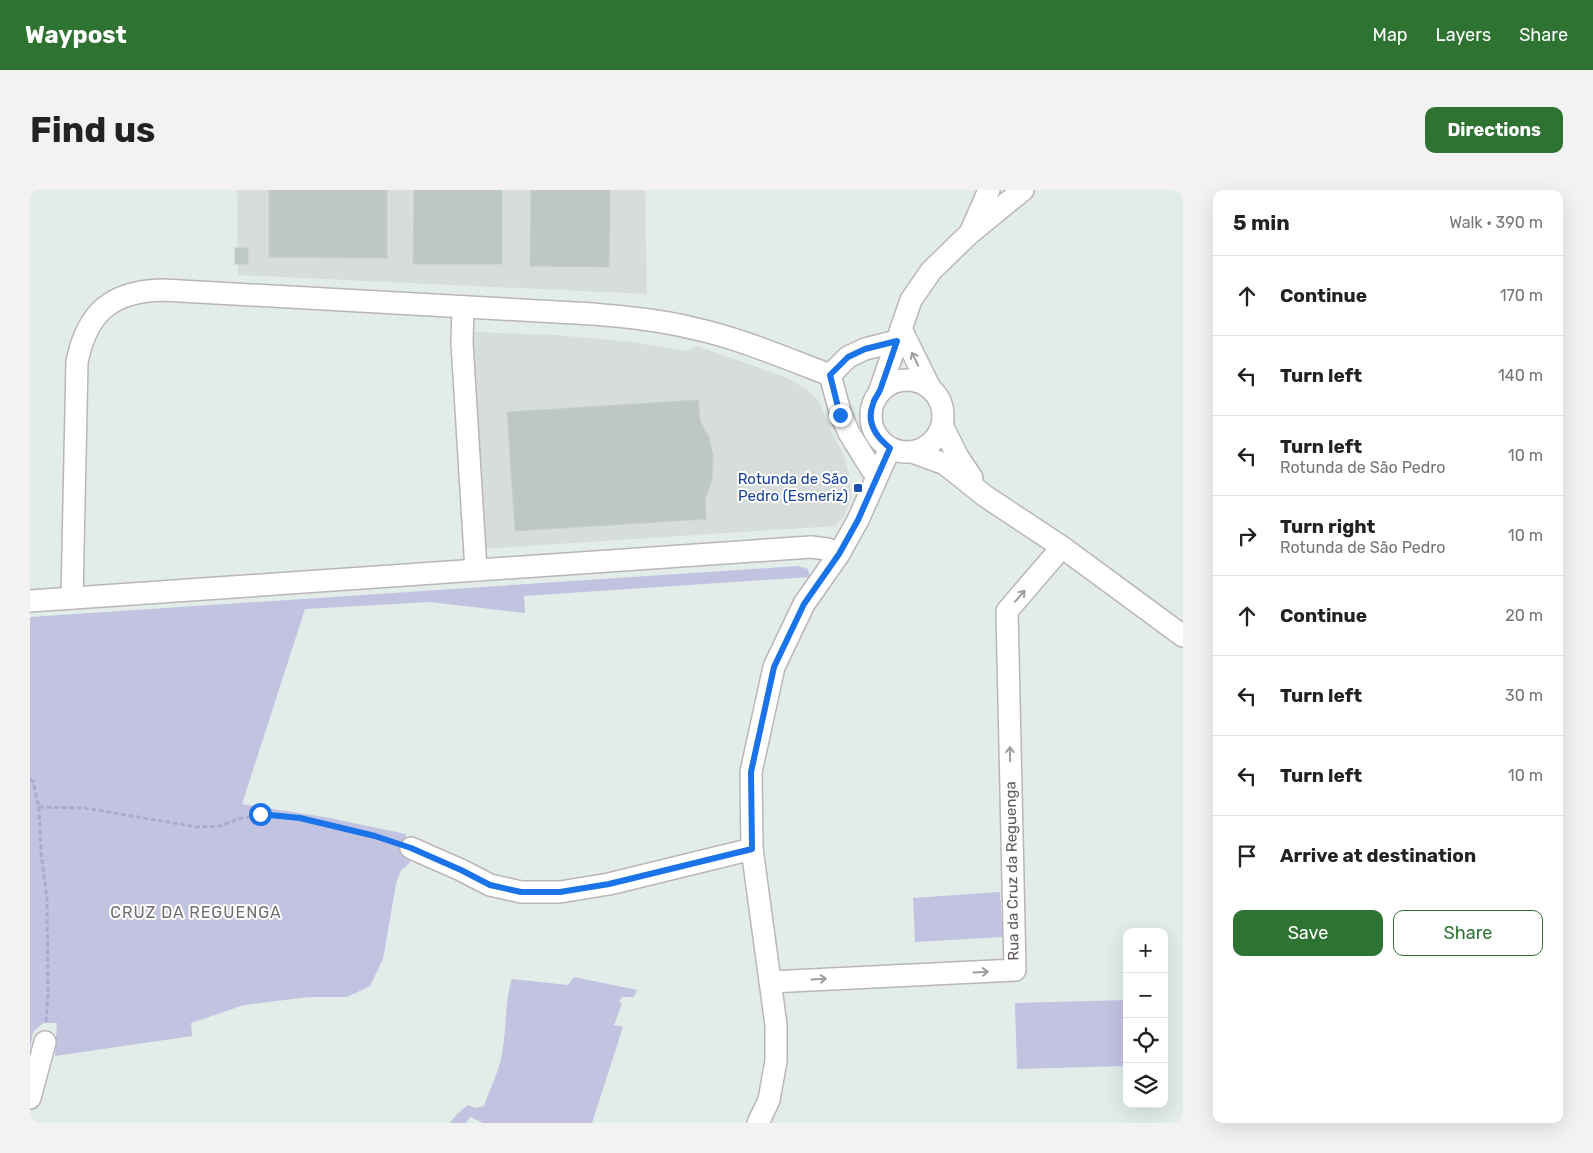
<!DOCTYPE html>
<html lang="en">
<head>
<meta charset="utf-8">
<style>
	:root { --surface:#fff; --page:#f2f2f2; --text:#222; --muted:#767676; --line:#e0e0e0; --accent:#2f7332 }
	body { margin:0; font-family:Rubik,sans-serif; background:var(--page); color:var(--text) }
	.controls { position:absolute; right:15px; bottom:15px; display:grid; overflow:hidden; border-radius:10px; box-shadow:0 5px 20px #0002 }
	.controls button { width:45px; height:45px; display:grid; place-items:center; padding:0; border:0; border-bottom:1px solid var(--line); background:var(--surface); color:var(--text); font:25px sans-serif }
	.stop { position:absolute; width:15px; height:15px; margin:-11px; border:4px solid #1a73e8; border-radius:50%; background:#fff }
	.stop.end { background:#1a73e8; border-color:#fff; box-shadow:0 1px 5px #0008 }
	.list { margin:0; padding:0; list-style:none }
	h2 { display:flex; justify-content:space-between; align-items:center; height:65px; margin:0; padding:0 20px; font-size:21px }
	h2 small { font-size:16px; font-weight:400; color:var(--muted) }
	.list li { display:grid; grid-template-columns:32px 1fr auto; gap:15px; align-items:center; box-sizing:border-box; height:80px; padding:0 20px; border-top:1px solid var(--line) }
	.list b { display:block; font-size:19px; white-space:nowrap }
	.list p { margin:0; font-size:16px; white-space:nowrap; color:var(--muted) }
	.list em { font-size:16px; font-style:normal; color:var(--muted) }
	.actions { display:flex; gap:10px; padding:15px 20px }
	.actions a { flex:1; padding:11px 0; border:1px solid var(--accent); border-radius:10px; text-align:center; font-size:18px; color:var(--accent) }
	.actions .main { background:var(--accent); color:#fff }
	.icon { flex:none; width:28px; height:28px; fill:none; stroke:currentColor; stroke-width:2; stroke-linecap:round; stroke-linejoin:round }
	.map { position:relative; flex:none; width:1153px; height:933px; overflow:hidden; border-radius:10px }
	header { display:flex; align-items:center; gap:30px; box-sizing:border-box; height:70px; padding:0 25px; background:var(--accent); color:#fff }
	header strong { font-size:24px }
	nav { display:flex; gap:28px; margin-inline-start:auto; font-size:18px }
	.intro { display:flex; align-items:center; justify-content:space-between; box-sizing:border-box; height:120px; padding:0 30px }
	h1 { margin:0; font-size:35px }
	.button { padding:12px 22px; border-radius:10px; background:var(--accent); color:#fff; font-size:18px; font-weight:700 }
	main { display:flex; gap:30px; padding:0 30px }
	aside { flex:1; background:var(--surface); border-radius:10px; box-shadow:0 5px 20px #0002 }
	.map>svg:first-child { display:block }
</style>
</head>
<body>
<header>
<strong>Waypost</strong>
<nav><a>Map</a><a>Layers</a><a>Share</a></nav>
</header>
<div class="intro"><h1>Find us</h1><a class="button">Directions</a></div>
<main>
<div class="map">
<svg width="1153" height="933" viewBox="0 0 1153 933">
	<rect width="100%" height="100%" fill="#e2ece9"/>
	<!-- industrial -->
	<g fill="#d7dddb">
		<polygon points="207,0 615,0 617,104 208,85"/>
		<polygon points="445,142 525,145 602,152 657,161 667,156 755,187 777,199 789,212 802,243 814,265 820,290 821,308 814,326 805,336 434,360 421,154 439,153"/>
	</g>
	<!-- green -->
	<g fill="#c1c3e1">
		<polygon points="768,376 778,379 780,387 494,406 495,423 399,412 275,419 212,614 294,627 376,644 372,666 379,670 380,673 371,680 366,694 353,769 340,796 317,807 279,807 214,815 161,833 162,846 25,866 27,833 13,833 3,842 0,859 0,427"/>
		<polygon points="970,702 973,747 885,752 883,708"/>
		<path d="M544 787 607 800 604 807H593L589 811 592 814 584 835 593 837 562 933H453L440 927 436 933H420L426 925 438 915 445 918 454 916C460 899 469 881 472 864 477 839 474 813 482 789L538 795Z"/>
		<polygon points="1097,810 1097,876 987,879 985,813"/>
	</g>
	<!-- building -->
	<g fill="#bfc7c4" stroke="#c2d0cb">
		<polygon points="239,0 357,0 357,68 239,67"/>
		<polygon points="384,0 472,0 472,74 383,74"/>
		<polygon points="501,0 580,0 579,77 500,76"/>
		<rect x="205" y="58" width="13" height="16"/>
		<polygon points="668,210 670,231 679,247 683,266 682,290 675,309 676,329 485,341 477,222"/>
	</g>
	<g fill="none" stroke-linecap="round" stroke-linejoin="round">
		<defs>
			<g id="minor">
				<polyline points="941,41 959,0"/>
				<polyline points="433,117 432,153 446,380"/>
				<polyline points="871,139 900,198"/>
				<polyline points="800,185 811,225 819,243 842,280"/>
				<polyline points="800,185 818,167 835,159 867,151"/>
				<circle cx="877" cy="226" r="36"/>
				<polyline points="849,203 881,110 901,81 939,44 993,0"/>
				<polyline points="912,235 928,267 942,288"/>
				<polyline points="882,262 915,274 955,306 1032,357 1153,446"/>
				<path d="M42 408 47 172C57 122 82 101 133 100L563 124C596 127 630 130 662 138 709 148 755 168 800 185"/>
				<polyline points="0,411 781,357 797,359 809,364"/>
				<polyline points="381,658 431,680 460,695 491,702 530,702 579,694 722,659"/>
				<polyline points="740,792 985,780 977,421 1032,357"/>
				<polyline points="0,908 15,852"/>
				<polyline points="728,933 739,910 746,871 746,835 722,659 721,582 744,477 774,414 809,364 828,330 860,258"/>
			</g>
		</defs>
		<!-- minor casing -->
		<use href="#minor" stroke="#bbb5b8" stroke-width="24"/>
		<!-- path -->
		<g stroke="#b0a6d1" stroke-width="3" stroke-dasharray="5 2.5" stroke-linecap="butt">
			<polyline points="0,589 3,592 9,617 11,662 17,709 18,804 16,832"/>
			<polyline points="9,617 55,618 167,637 190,636 208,629 230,624 270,628 345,646 364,652"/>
		</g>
		<!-- minor -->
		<use href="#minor" stroke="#fff" stroke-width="21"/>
	</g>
	<!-- one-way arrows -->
	<defs><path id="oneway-shaft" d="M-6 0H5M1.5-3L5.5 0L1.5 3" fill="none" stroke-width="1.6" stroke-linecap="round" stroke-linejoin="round" transform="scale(1.25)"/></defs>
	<g stroke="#a09d9e">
		<use href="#oneway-shaft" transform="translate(885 169) rotate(-116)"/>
		<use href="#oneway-shaft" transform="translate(990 406) rotate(-49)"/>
		<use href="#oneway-shaft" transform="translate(980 564) rotate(-91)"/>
		<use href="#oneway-shaft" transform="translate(951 782) rotate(-3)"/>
		<use href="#oneway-shaft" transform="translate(789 789) rotate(-3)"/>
	</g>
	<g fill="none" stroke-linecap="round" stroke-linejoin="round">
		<!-- route -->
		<path stroke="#1a73e8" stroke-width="6" d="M230 624 270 628 345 646 381 658 431 680 460 695 491 702H530L579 694 722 659 721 582 744 477 774 414 809 364 828 330 860 258C846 247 836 232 843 214 844 209 848 205 850 200 856 184 861 168 867 151L835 159 818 167 800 185 810 225"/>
	</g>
	<!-- markers -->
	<rect fill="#1a4fb4" stroke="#fff" stroke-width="2" x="823" y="293" width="10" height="10" rx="2.5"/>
	<g text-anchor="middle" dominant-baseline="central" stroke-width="4" stroke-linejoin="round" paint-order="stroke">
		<!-- transit labels -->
		<g font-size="15" fill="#164399" stroke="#fff" text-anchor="end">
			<text x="818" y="289">Rotunda de São<tspan x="818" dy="17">Pedro (Esmeriz)</tspan></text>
		</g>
		<!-- street labels -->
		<g font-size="15" fill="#615b5e" stroke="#fff">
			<text transform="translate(982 681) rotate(-91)">Rua da Cruz da Reguenga</text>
		</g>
		<!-- neighbourhood labels -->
		<g font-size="16" letter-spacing="1" fill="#736c70" stroke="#fff">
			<text x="166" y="722">CRUZ DA REGUENGA</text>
		</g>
	</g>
</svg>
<div class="controls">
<button>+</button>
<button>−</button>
<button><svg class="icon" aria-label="locate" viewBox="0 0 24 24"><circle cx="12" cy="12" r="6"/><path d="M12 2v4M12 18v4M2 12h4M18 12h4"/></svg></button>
<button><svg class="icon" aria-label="layers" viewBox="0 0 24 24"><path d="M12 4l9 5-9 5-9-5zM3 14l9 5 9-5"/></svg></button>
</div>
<div class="stop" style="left:230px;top:624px"></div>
<div class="stop end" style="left:810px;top:225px"></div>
</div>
<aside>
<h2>5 min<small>Walk · 390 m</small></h2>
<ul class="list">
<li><svg class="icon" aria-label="ahead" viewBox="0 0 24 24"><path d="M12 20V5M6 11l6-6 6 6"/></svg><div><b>Continue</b></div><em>170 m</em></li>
<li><svg class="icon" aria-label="left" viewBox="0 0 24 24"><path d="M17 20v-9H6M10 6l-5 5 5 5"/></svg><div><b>Turn left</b></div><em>140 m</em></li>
<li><svg class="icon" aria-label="left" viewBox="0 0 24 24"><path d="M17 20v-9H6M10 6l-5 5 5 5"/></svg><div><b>Turn left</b><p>Rotunda de São Pedro</p></div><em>10 m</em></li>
<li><svg class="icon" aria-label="right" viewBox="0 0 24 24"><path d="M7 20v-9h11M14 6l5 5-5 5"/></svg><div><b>Turn right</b><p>Rotunda de São Pedro</p></div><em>10 m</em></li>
<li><svg class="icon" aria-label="ahead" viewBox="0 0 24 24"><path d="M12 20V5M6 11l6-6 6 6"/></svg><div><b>Continue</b></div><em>20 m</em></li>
<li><svg class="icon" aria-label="left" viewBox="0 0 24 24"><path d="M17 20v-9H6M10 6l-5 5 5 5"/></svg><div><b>Turn left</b></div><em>30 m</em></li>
<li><svg class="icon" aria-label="left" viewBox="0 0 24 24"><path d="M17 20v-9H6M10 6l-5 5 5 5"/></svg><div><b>Turn left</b></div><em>10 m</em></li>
<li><svg class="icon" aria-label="arrive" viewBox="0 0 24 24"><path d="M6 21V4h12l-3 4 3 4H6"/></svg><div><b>Arrive at destination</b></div></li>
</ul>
<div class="actions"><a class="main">Save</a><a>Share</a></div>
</aside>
</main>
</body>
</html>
